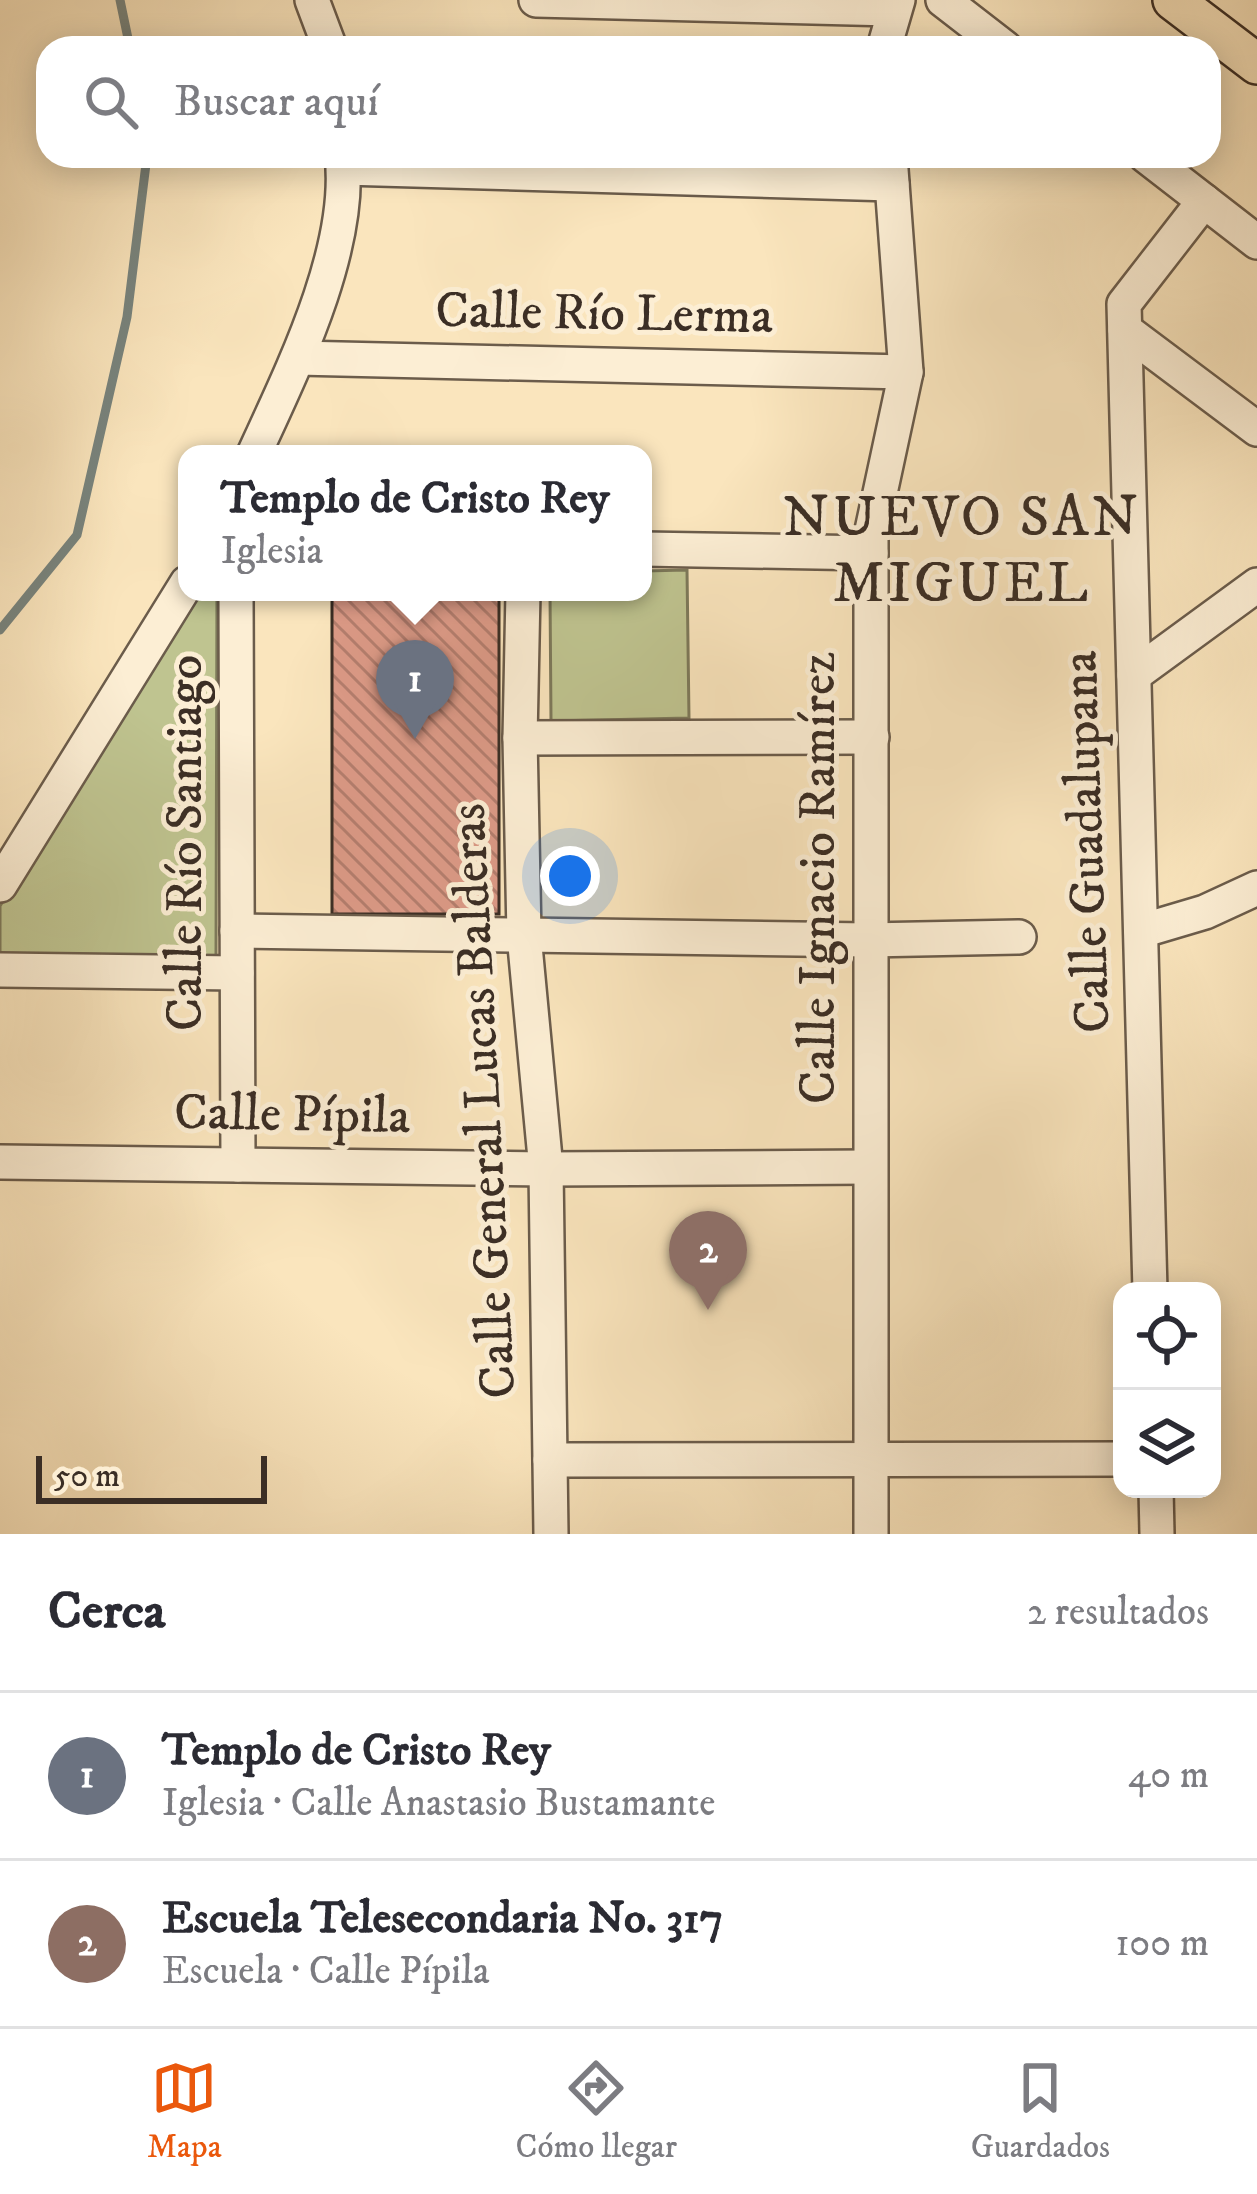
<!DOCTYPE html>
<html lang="es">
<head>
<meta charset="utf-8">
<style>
	:root { --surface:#fff; --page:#f7f7f7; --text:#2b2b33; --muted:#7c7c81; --line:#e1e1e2; --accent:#ea580c }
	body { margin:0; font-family:"IM FELL DW Pica",serif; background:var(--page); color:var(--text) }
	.controls { position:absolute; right:36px; bottom:36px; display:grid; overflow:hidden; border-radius:24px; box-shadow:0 6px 30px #0003 }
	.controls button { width:108px; height:108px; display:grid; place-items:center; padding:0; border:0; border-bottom:3px solid var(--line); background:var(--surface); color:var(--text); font:60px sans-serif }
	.scale { position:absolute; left:36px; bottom:30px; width:231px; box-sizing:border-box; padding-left:12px; border:6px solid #3b2e25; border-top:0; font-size:33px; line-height:42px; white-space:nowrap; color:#3b2e25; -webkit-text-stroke:9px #fceed4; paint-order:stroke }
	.you { position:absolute; left:570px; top:876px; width:42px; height:42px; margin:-30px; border:9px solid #fff; border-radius:50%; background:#1a73e8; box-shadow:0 0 0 18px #1a73e833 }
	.badge { display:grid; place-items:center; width:78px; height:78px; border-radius:50%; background:var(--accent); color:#fff; font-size:39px; font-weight:700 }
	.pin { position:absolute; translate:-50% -99px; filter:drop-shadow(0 3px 6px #0008) }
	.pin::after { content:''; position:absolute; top:63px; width:42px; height:36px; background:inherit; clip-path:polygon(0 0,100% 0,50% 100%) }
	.popup { position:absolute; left:178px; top:445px; width:474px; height:156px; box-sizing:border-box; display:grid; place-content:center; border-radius:24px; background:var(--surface); filter:drop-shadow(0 3px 9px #0005); font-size:39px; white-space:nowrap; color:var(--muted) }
	.popup b { font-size:45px; color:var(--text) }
	.popup::after { content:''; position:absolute; left:50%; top:100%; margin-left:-24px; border:24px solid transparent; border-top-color:var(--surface) }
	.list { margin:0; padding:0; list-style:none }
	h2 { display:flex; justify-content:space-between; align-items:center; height:156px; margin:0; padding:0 48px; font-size:51px }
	h2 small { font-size:39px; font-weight:400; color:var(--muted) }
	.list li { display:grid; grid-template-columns:78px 1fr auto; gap:36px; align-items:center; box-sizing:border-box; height:168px; padding:0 48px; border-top:3px solid var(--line) }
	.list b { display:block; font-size:45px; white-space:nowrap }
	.list p { margin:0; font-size:39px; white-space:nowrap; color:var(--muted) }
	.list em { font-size:39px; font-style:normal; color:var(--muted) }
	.icon { flex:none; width:66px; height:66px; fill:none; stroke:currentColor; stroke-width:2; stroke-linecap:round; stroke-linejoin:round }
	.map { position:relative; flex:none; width:1257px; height:1534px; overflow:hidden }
	.search { position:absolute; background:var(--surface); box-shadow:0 6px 30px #0003; left:36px; right:36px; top:36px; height:132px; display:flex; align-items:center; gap:30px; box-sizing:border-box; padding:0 42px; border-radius:36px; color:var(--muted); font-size:45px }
	.sheet { height:492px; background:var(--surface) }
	nav { display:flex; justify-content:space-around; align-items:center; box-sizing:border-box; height:168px; border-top:3px solid var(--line); background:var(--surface); font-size:33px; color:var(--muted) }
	nav a { display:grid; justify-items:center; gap:6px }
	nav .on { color:var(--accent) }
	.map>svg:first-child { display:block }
</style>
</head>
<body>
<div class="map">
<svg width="1257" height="1534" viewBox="0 0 1257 1534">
	<defs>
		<pattern id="building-back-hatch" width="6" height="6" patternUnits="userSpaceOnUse" patternTransform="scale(3)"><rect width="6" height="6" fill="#dc9a87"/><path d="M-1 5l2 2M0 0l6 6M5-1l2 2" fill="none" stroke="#b47e6e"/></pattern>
	</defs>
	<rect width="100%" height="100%" fill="#fae5bd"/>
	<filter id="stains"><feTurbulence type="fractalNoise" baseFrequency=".00167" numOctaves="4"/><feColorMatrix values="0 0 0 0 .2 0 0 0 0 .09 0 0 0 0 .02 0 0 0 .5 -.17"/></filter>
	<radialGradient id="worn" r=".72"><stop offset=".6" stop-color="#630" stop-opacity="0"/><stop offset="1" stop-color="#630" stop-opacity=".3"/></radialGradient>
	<!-- green -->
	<g fill="#bfc490" stroke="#7d795a" stroke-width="3">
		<polygon points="687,570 689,718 551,721 550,592 643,592 643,571"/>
		<polygon points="195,592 217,592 216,957 0,957 0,906"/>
	</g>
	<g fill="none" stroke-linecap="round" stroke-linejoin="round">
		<!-- stream -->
		<g stroke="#78847e" stroke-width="9">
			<polyline points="120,0 130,48"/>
			<polyline points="0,630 77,535 127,317 147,156"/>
		</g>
	</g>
	<!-- building -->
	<rect fill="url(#building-back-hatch)" stroke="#3b2e25" stroke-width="3" x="332" y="592" width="167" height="322"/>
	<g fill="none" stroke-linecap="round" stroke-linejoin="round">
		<defs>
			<g id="minor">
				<polyline points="312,0 330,48"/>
				<polyline points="536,0 892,9"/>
				<polyline points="943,0 1005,48"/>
				<polyline points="884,48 898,0"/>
				<polyline points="1146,156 1257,242"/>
				<polyline points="344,168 892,184"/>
				<polyline points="1125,330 1257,429"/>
				<polyline points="298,358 906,372"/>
				<path d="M254 454C292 371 353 249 342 156"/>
				<polyline points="643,549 871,553"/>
				<polyline points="236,592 238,1165"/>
				<polyline points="523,592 520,738 524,935 546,1169 551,1534"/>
				<polyline points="1134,675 1257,585"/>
				<polyline points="520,738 872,737"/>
				<polyline points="0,885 187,583"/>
				<polyline points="237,931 868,940 1019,937"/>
				<polyline points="1141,931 1205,912 1257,888"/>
				<polyline points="0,970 237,973"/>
				<polyline points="0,1162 546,1169 869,1167"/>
				<polyline points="1150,1291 1124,304 1204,201"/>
				<polyline points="550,1460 1122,1459"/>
				<polyline points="1156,1489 1157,1534"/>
				<polyline points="871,1534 871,535 906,372 890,156"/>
			</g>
			<polyline id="major" points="1173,0 1257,64"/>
		</defs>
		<!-- minor casing -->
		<use href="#minor" stroke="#6b5c4b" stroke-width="38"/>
		<!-- major casing -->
		<use href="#major" stroke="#3b2e25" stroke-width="44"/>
		<!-- minor -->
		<use href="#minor" stroke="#fceed4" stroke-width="33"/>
		<!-- major -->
		<use href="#major" stroke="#fae5bd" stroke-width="39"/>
	</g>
	<g text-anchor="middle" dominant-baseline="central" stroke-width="10" stroke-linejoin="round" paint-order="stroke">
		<!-- street labels -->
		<g font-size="51" fill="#3b2e25" stroke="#fceed4">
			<text transform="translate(604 314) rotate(1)">Calle Río Lerma</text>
			<text transform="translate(1087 842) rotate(-92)">Calle Guadalupana</text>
			<text transform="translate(186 843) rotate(-90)">Calle Río Santiago</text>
			<text transform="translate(819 878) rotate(-90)">Calle Ignacio Ramírez</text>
			<text transform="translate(484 1101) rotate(-93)">Calle General Lucas Balderas</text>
			<text transform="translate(292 1115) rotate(1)">Calle Pípila</text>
		</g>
		<!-- quarter labels -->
		<g font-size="57" letter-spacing="3" fill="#3b2e25" stroke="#fceed4">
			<text x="962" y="518">NUEVO SAN<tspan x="962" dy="66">MIGUEL</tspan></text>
		</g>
	</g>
	<rect width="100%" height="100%" filter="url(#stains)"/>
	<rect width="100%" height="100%" fill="url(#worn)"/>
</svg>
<div class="controls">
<button><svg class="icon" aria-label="locate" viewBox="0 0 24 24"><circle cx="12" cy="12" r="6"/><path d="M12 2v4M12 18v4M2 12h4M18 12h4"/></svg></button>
<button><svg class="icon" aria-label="layers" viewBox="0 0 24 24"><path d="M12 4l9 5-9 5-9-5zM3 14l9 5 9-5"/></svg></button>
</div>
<div class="scale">50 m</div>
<div class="you"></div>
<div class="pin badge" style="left:415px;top:739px;background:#6b7280">1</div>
<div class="popup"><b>Templo de Cristo Rey</b>Iglesia</div>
<div class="pin badge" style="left:708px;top:1310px;background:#8d6e63">2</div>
<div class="search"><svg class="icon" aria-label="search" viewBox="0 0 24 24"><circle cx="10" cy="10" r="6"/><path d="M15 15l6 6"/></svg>Buscar aquí</div>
</div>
<section class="sheet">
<h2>Cerca<small>2 resultados</small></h2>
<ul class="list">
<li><span class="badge" style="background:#6b7280">1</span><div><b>Templo de Cristo Rey</b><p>Iglesia · Calle Anastasio Bustamante</p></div><em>40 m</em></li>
<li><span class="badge" style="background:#8d6e63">2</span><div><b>Escuela Telesecondaria No. 317</b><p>Escuela · Calle Pípila</p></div><em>100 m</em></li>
</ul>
</section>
<nav>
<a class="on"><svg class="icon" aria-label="map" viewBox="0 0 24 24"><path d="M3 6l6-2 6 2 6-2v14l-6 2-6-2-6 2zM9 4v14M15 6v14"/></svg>Mapa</a>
<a><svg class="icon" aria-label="directions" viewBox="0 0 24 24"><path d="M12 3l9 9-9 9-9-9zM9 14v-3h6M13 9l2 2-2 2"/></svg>Cómo llegar</a>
<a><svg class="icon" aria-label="saved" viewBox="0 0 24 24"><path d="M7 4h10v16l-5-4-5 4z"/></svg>Guardados</a>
</nav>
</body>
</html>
